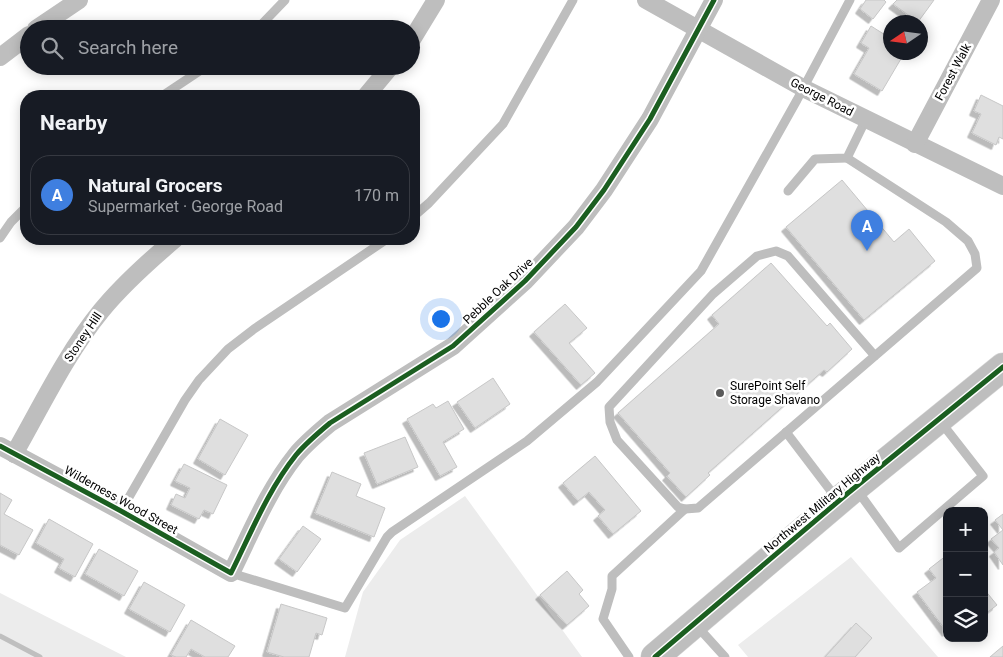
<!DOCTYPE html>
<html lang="en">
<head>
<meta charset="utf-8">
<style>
	:root { --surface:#171b24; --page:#20242c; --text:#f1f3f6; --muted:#9ea1a6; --line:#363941; --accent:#db2777 }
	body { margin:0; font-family:Roboto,sans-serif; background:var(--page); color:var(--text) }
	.controls { position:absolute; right:15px; bottom:15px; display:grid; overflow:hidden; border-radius:10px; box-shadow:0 2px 12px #0003 }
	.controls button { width:45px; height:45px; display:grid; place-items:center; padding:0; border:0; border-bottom:1px solid var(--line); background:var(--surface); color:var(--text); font:25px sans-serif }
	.compass { position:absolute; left:883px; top:15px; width:45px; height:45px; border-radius:50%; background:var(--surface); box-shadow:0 2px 12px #0003; rotate:257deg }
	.you { position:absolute; left:440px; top:318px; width:18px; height:18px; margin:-12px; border:4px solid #fff; border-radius:50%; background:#1a73e8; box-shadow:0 0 0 8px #1a73e833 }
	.badge { display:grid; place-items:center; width:32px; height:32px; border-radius:50%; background:var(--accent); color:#fff; font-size:16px; font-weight:700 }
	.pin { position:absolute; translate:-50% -41px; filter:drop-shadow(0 1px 2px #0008) }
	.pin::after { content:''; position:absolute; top:26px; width:18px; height:15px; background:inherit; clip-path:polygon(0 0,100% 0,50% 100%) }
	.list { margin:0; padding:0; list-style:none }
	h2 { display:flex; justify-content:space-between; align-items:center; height:65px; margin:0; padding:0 20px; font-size:21px }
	h2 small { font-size:16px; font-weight:400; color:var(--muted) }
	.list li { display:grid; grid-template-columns:32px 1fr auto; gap:15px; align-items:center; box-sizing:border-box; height:80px; margin:0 10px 10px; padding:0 10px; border:1px solid var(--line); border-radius:20px }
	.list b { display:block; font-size:19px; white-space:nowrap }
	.list p { margin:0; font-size:16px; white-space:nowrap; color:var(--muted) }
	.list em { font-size:16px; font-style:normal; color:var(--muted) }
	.icon { flex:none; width:28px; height:28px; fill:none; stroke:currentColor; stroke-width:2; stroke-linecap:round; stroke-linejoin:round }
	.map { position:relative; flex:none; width:1003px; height:657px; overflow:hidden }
	.search { position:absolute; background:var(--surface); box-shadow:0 2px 12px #0003; left:20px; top:20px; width:400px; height:55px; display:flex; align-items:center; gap:12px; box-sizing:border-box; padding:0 18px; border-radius:28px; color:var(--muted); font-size:19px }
	.panel { position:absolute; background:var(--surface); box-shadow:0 2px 12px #0003; left:20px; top:90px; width:400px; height:155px; border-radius:20px }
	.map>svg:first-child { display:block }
</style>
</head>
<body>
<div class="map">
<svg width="1003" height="657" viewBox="0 0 1003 657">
	<defs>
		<filter id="shadow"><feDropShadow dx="-4.5" dy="4.5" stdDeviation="0" flood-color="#0004"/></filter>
	</defs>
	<rect width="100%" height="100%" fill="#fff"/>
	<!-- green -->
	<g fill="#ececec">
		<polygon points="465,496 582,657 345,657 363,592 400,540"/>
		<polygon points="851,557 938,657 748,657 738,645"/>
		<polygon points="0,593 126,657 0,657"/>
	</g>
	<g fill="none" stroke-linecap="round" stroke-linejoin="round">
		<!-- stream -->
		<polyline stroke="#bfbfbf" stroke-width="5" points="0,636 40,657"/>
	</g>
	<!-- building -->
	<g fill="#dfdfdf" stroke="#c7c7c7" filter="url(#shadow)">
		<polygon points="866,0 884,0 886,2 873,19 860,9"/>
		<polygon points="897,0 934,0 918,22 893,4"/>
		<polygon points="871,26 890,38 890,52 905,52 882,91 854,74 869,48 861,43"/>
		<polygon points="981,95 1003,106 1003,139 999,137 996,145 972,133 981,114 974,111"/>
		<polygon points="842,180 894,242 909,229 935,261 864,320 786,227"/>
		<polygon points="771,263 827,326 830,323 852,349 827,372 824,370 708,473 710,475 686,497 667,476 670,473 618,413 719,324 712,315"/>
		<polygon points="565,304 587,328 569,343 595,373 581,385 534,332"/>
		<polygon points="493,378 510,404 475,428 457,402"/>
		<polygon points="448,401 464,429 443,442 457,467 440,476 407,419 433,404 436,408"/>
		<polygon points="220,419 248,435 225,475 198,459"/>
		<polygon points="405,437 418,467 377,484 364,453"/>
		<polygon points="595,456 641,511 613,534 598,516 605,510 589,492 578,501 563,483"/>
		<polygon points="184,464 227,485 213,514 204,510 199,519 171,505 176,494 185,498 190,488 175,481"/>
		<polygon points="332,472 361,484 356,496 385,508 374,537 315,513"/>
		<polygon points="0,493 12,500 4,514 33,530 19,555 0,545"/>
		<polygon points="1003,514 1003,565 994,552 999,548 991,539 1003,530 995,520"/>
		<polygon points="49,519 93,544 75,577 59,568 64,559 36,543"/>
		<polygon points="303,526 321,539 297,572 279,559"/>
		<polygon points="99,549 138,571 124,596 85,574"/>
		<polygon points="947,555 947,632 917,592 936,578 929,569"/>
		<polygon points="567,571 583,590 579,594 589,606 567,625 540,595"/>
		<polygon points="144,582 185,605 170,632 129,609"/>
		<polygon points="984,589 997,605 984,615"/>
		<polygon points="281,604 327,618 322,635 316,633 309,657 284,657 267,652"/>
		<polygon points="191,620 235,646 228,657 205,657 191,649 186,657 176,657 171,655"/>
		<polygon points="856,623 872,638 855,657 825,657"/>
		<polygon points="1003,646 1003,657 990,657"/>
	</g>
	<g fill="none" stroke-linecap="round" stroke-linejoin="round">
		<defs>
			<polyline id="primary" points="655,657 848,493 1003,367"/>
		</defs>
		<!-- primary casing -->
		<use href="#primary" stroke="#dbdbdb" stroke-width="29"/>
		<!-- service -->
		<g stroke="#bebebe" stroke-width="9">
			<polyline points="257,29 285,0"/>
			<polyline points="162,96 207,66"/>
			<polyline points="847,158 946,222 968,241 975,254 977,268 698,508 685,509 678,507 617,440 610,422 609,407 713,294 757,256 776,251 788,256 875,356"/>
			<polyline points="788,191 815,159 847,158 866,119"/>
			<polyline points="414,216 429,203 503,124 573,0"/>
			<polyline points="0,238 11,222 26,207"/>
			<polyline points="786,432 837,499"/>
			<polyline points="857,490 899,548 983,476 940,421"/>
			<polyline points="121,511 185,400 199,380 228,349 254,329 387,239"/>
			<polyline points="231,573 345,608 387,537 392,532 527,441 597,382 701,271 797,100 850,0"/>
			<polyline points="696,625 725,657"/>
			<polyline points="629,657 603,619 612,589 612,576 685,509"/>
		</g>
		<!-- minor -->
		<g stroke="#bebebe" stroke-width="18">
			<polyline points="646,0 803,88 1003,186"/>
			<polyline points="36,29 79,0"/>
			<polyline points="411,41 436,0"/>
			<polyline points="0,57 29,35"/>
			<polyline points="366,96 391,66"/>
			<polyline points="915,144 991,0"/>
			<path d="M0 446 121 511 231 573C251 533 268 490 296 455 306 443 318 433 330 423L453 346 525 281 576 227 604 190 650 119 714 0"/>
			<path d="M14 454C42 405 66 354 101 311 123 284 149 261 175 239"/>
		</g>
		<!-- primary -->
		<use href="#primary" stroke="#bebebe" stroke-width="28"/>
		<defs>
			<g id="cycleway">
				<path d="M0 446 121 511 231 573C251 533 268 490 296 455 306 443 318 433 330 423L453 346 525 281 576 227 604 190 650 119 714 0"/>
				<polyline points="655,657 848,493 1003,367"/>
			</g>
		</defs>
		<!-- cycleway casing -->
		<use href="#cycleway" stroke="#fff" stroke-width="8"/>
		<!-- cycleway -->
		<use href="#cycleway" stroke="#1b5e20" stroke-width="5"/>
	</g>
	<!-- markers -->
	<circle fill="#595959" stroke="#fff" stroke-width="2" cx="720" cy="393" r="5"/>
	<g text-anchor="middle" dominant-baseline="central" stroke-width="5" stroke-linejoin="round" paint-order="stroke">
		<!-- street labels -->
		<g font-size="12" fill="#000" stroke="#fff">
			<text transform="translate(953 72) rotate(-62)">Forest Walk</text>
			<text transform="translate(822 97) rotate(27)">George Road</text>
			<text transform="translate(498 291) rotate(-43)">Pebble Oak Drive</text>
			<text transform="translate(83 337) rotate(-56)">Stoney Hill</text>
			<text transform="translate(121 500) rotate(29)">Wilderness Wood Street</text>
			<text transform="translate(822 503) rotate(-40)">Northwest Military Highway</text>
		</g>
		<!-- poi labels -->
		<g font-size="12" fill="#000" stroke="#fff" text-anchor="start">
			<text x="730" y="386">SurePoint Self<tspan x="730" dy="14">Storage Shavano</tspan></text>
		</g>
	</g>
</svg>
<div class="controls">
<button>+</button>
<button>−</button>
<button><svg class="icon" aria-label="layers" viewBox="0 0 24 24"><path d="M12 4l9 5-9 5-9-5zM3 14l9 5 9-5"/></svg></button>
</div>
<svg class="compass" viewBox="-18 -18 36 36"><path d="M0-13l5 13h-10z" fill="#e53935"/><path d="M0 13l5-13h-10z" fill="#9ea1a6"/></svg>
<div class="you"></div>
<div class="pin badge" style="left:867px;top:251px;background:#3f7fe0">A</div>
<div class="search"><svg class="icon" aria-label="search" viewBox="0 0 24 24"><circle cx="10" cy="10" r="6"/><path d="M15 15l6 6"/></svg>Search here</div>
<section class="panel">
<h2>Nearby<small></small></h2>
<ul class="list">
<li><span class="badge" style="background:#3f7fe0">A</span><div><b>Natural Grocers</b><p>Supermarket · George Road</p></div><em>170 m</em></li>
</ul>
</section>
</div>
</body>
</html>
